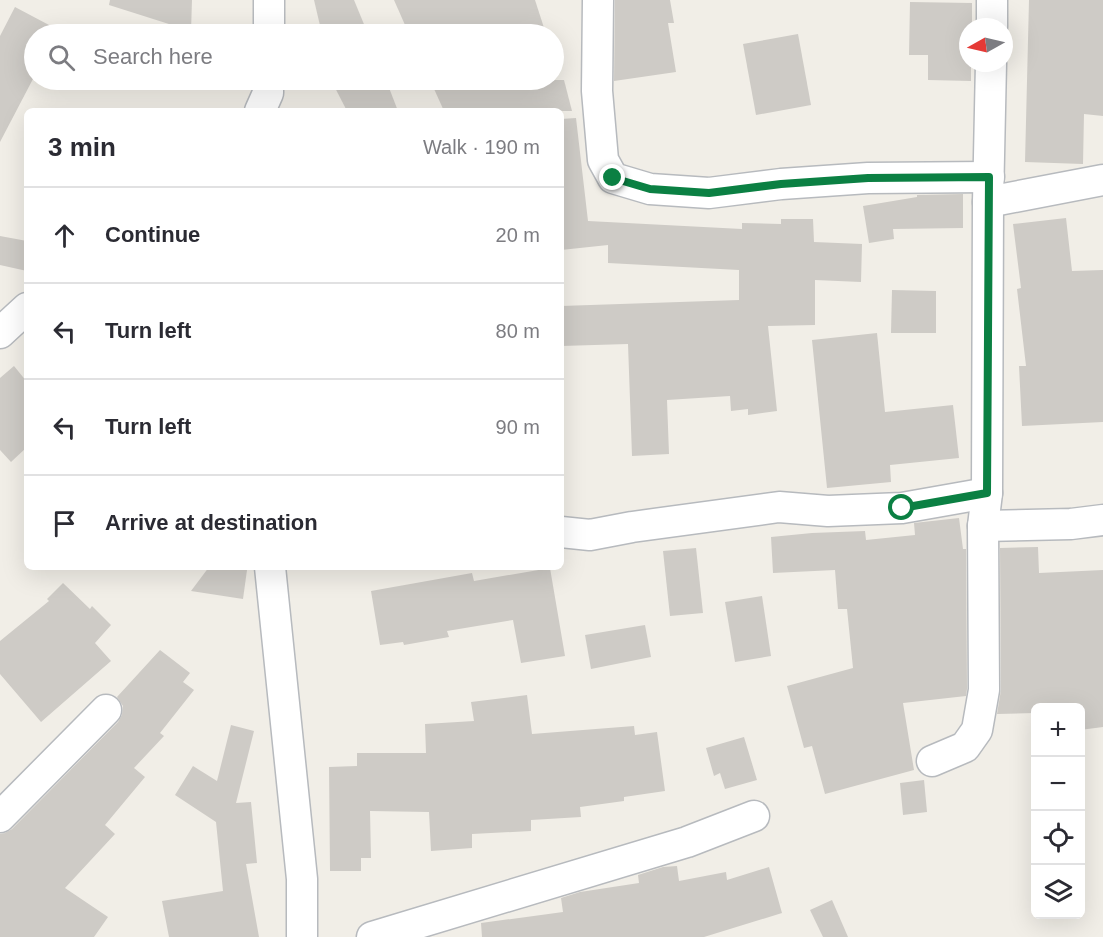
<!DOCTYPE html>
<html lang="en">
<head>
<meta charset="utf-8">
<style>
	:root { --surface:#fff; --page:#f7f7f7; --text:#2b2b33; --muted:#7c7c81; --line:#e1e1e2 }
	body { margin:0; font-family:Helvetica,sans-serif; background:var(--page); color:var(--text) }
	.controls { position:absolute; right:18px; bottom:18px; display:grid; overflow:hidden; border-radius:9px; box-shadow:0 6px 24px #0002 }
	.controls button { width:54px; height:54px; display:grid; place-items:center; padding:0; border:0; border-bottom:2px solid var(--line); background:var(--surface); color:var(--text); font:30px sans-serif }
	.compass { position:absolute; left:959px; top:18px; width:54px; height:54px; border-radius:50%; background:var(--surface); box-shadow:0 6px 24px #0002; rotate:262deg }
	.stop { position:absolute; width:18px; height:18px; margin:-14px; border:4px solid #0b8043; border-radius:50%; background:#fff }
	.stop.end { background:#0b8043; border-color:#fff; box-shadow:0 2px 6px #0008 }
	.list { margin:0; padding:0; list-style:none }
	h2 { display:flex; justify-content:space-between; align-items:center; height:78px; margin:0; padding:0 24px; font-size:26px }
	h2 small { font-size:20px; font-weight:400; color:var(--muted) }
	.list li { display:grid; grid-template-columns:39px 1fr auto; gap:18px; align-items:center; box-sizing:border-box; height:96px; padding:0 24px; border-top:2px solid var(--line) }
	.list b { display:block; font-size:22px; white-space:nowrap }
	.list em { font-size:20px; font-style:normal; color:var(--muted) }
	.icon { flex:none; width:33px; height:33px; fill:none; stroke:currentColor; stroke-width:2; stroke-linecap:round; stroke-linejoin:round }
	.map { position:relative; flex:none; width:1103px; height:937px; overflow:hidden }
	.search { position:absolute; background:var(--surface); box-shadow:0 6px 24px #0002; left:24px; top:24px; width:540px; height:66px; display:flex; align-items:center; gap:15px; box-sizing:border-box; padding:0 21px; border-radius:33px; color:var(--muted); font-size:22px }
	.panel { position:absolute; background:var(--surface); box-shadow:0 6px 24px #0002; left:24px; top:108px; width:540px; height:462px; border-radius:9px }
	.map>svg:first-child { display:block }
</style>
</head>
<body>
<div class="map">
<svg width="1103" height="937" viewBox="0 0 1103 937">
	<rect width="100%" height="100%" fill="#f1eee7"/>
	<!-- building -->
	<g fill="#cecbc6">
		<polygon points="110,0 192,0 191,31 109,5"/>
		<polygon points="314,0 354,0 368,34 322,34"/>
		<polygon points="394,0 535,0 546,34 409,34"/>
		<polygon points="615,0 670,0 674,23 668,23 676,72 614,81"/>
		<polygon points="1029,0 1103,0 1103,116 1084,114 1083,164 1025,162"/>
		<polygon points="910,2 972,3 972,27 968,27 968,63 971,63 971,81 928,80 928,55 909,55"/>
		<polygon points="15,7 66,34 34,34 34,77 0,142 0,36"/>
		<polygon points="798,34 811,105 756,115 743,44"/>
		<polygon points="331,80 386,80 398,111 347,111"/>
		<polygon points="430,80 564,80 572,111 444,111"/>
		<polygon points="576,118 588,221 742,229 742,223 781,224 781,219 813,219 814,242 862,244 861,282 815,280 815,325 768,326 777,411 748,415 748,409 731,411 730,396 667,400 669,454 632,456 628,344 561,346 561,306 739,300 739,270 608,263 608,245 561,250 561,119"/>
		<polygon points="963,194 963,228 893,229 894,239 869,243 863,206 917,197 917,195"/>
		<polygon points="1066,218 1072,271 1103,270 1103,422 1022,426 1019,366 1026,366 1017,289 1021,288 1013,224"/>
		<polygon points="0,236 27,241 27,271 0,265"/>
		<polygon points="892,290 936,291 936,333 891,333"/>
		<polygon points="877,333 885,412 953,405 959,458 890,465 891,482 827,488 812,340"/>
		<polygon points="14,366 27,382 27,447 11,462 0,450 0,378"/>
		<polygon points="959,518 963,549 966,549 967,689 966,696 903,703 914,770 825,794 812,746 804,748 787,686 853,668 847,609 838,609 835,570 773,573 771,537 812,533 865,531 866,540 915,535 914,523"/>
		<polygon points="1038,547 1039,573 1103,570 1103,727 1080,730 1080,708 1035,708 1035,713 997,714 1001,690 1000,548"/>
		<polygon points="696,548 703,613 670,616 663,551"/>
		<polygon points="209,567 232,567 247,570 243,599 191,591"/>
		<polygon points="550,568 565,656 521,663 513,620 447,631 449,637 404,645 403,642 380,645 371,591 472,573 474,581"/>
		<polygon points="63,583 90,609 92,606 111,625 95,643 111,661 41,722 0,674 0,641 49,601 47,599"/>
		<polygon points="762,596 771,656 735,662 725,602"/>
		<polygon points="645,625 651,657 591,669 585,635"/>
		<polygon points="160,650 190,673 183,682 194,690 160,733 164,736 134,768 145,777 105,825 115,834 65,888 108,917 94,937 0,937 0,834 5,833 12,829 118,722 122,715 123,706 117,697"/>
		<polygon points="527,695 532,734 634,726 635,735 657,732 665,791 624,797 624,801 580,807 581,817 531,820 531,831 472,834 472,848 431,851 429,812 370,811 371,858 361,858 361,871 330,871 329,767 357,766 357,753 426,753 425,724 474,721 471,702"/>
		<polygon points="231,725 254,731 236,803 251,802 257,863 246,864 259,937 169,937 162,901 223,891 216,822 175,795 193,766 217,781"/>
		<polygon points="744,737 757,780 725,789 720,773 714,776 706,748"/>
		<polygon points="924,780 927,812 903,815 900,783"/>
		<polygon points="677,866 679,881 726,872 727,880 769,867 782,913 704,937 482,937 481,923 563,912 561,898 580,892 639,883 638,875 663,867"/>
		<polygon points="832,900 848,937 823,937 810,910"/>
	</g>
	<g fill="none" stroke-linecap="round" stroke-linejoin="round">
		<defs>
			<g id="street">
				<polyline points="598,0 597,91 603,160 613,178 650,189 709,193 781,184 868,178 989,177"/>
				<polyline points="992,27 992,0"/>
				<polyline points="269,34 269,0"/>
				<polyline points="260,111 268,93 268,80"/>
				<polyline points="988,202 1103,180"/>
				<polyline points="0,333 27,308"/>
				<polyline points="983,526 1071,524 1103,520"/>
				<polyline points="561,532 590,535 632,527 779,507 828,511 902,508 987,493"/>
				<polyline points="270,567 302,879 302,937"/>
				<polyline points="932,761 965,747 977,730 984,690 983,526 987,493 988,202 991,63"/>
				<polyline points="0,817 106,710"/>
				<polyline points="372,937 687,842 754,816"/>
			</g>
		</defs>
		<!-- street casing -->
		<use href="#street" stroke="#b7babe" stroke-width="33"/>
		<!-- street -->
		<use href="#street" stroke="#fff" stroke-width="30"/>
	</g>
	<g fill="none" stroke-linecap="round" stroke-linejoin="round">
		<!-- route -->
		<polyline stroke="#0b8043" stroke-width="8" points="613,178 650,189 709,193 781,184 868,178 989,177 987,493 902,508"/>
	</g>
</svg>
<div class="controls">
<button>+</button>
<button>−</button>
<button><svg class="icon" aria-label="locate" viewBox="0 0 24 24"><circle cx="12" cy="12" r="6"/><path d="M12 2v4M12 18v4M2 12h4M18 12h4"/></svg></button>
<button><svg class="icon" aria-label="layers" viewBox="0 0 24 24"><path d="M12 4l9 5-9 5-9-5zM3 14l9 5 9-5"/></svg></button>
</div>
<svg class="compass" viewBox="-18 -18 36 36"><path d="M0-13l5 13h-10z" fill="#e53935"/><path d="M0 13l5-13h-10z" fill="#7c7c81"/></svg>
<div class="stop" style="left:902px;top:508px"></div>
<div class="stop end" style="left:613px;top:178px"></div>
<div class="search"><svg class="icon" aria-label="search" viewBox="0 0 24 24"><circle cx="10" cy="10" r="6"/><path d="M15 15l6 6"/></svg>Search here</div>
<section class="panel">
<h2>3 min<small>Walk · 190 m</small></h2>
<ul class="list">
<li><svg class="icon" aria-label="ahead" viewBox="0 0 24 24"><path d="M12 20V5M6 11l6-6 6 6"/></svg><div><b>Continue</b></div><em>20 m</em></li>
<li><svg class="icon" aria-label="left" viewBox="0 0 24 24"><path d="M17 20v-9H6M10 6l-5 5 5 5"/></svg><div><b>Turn left</b></div><em>80 m</em></li>
<li><svg class="icon" aria-label="left" viewBox="0 0 24 24"><path d="M17 20v-9H6M10 6l-5 5 5 5"/></svg><div><b>Turn left</b></div><em>90 m</em></li>
<li><svg class="icon" aria-label="arrive" viewBox="0 0 24 24"><path d="M6 21V4h12l-3 4 3 4H6"/></svg><div><b>Arrive at destination</b></div></li>
</ul>
</section>
</div>
</body>
</html>
